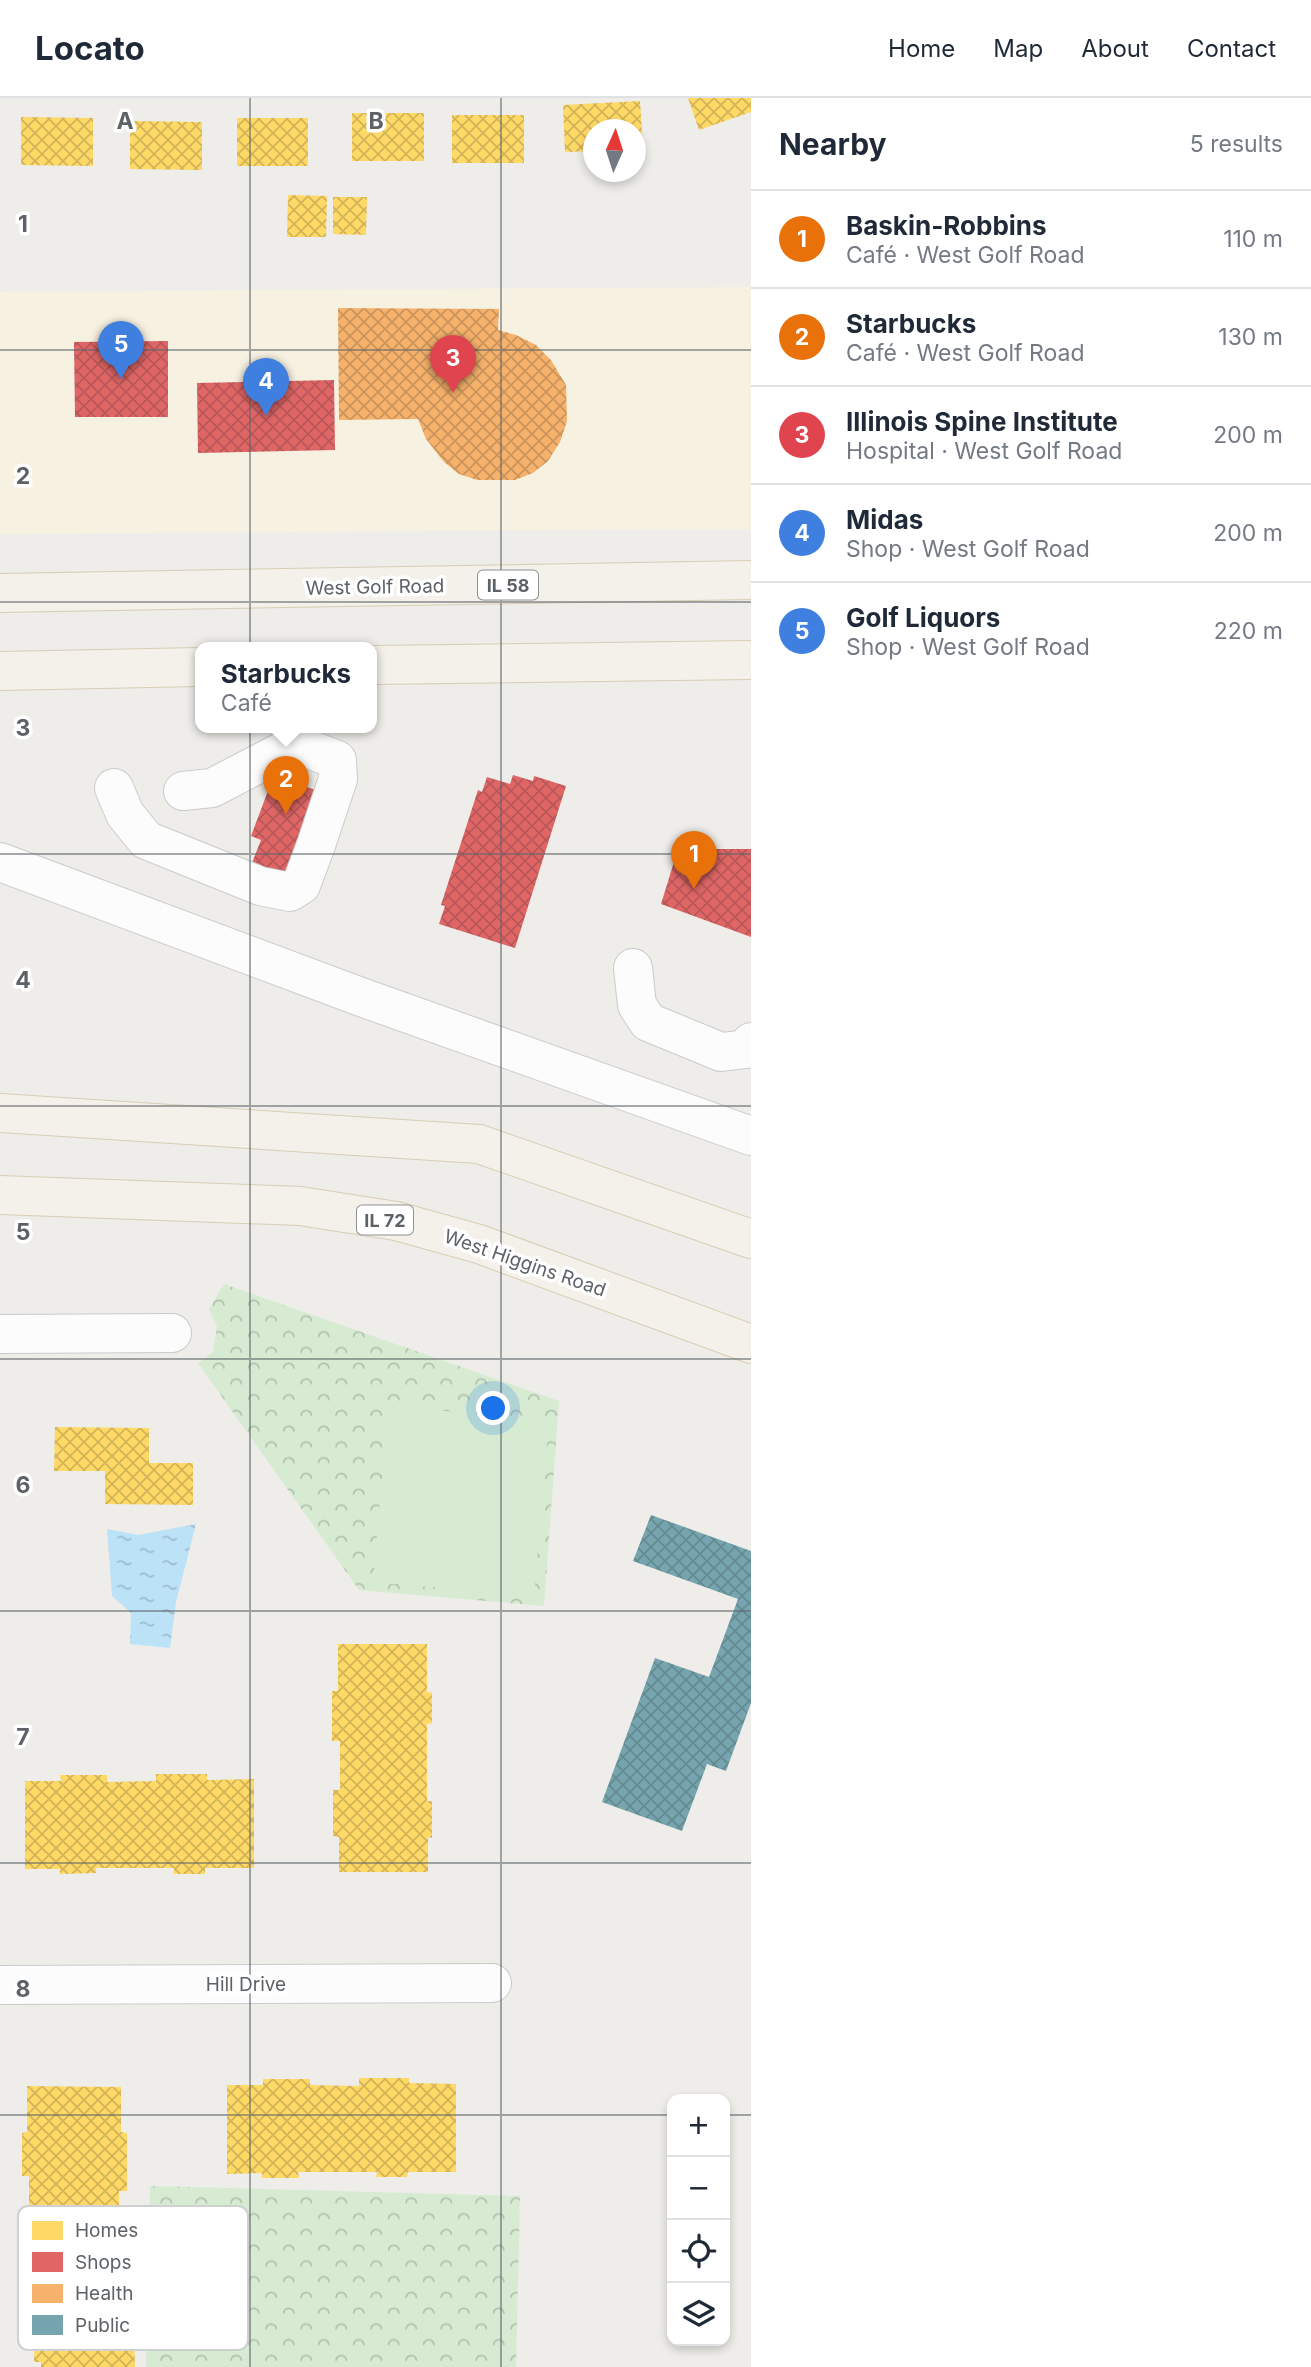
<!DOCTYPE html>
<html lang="en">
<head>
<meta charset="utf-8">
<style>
	:root { --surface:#fff; --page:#f2f2f3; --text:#1f2937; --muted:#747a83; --line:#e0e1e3; --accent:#7c3aed }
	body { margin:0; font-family:Inter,sans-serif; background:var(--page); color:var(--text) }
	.controls { position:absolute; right:21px; bottom:21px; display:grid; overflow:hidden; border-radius:14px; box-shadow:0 4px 10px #0003 }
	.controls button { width:63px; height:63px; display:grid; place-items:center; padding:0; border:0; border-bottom:2px solid var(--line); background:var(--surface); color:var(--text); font:35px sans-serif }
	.compass { position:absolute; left:583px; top:21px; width:63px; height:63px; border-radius:50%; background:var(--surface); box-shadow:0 4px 10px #0003; rotate:3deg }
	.you { position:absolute; left:494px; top:1311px; width:24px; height:24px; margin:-18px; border:5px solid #fff; border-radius:50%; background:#1a73e8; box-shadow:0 0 0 10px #1a73e833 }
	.badge { display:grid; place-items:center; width:46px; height:46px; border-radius:50%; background:var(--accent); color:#fff; font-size:23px; font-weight:700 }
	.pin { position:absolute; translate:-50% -58px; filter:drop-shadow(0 2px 4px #0008) }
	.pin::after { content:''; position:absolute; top:37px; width:24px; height:21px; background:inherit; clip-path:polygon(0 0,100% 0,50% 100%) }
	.popup { position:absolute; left:195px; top:544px; width:182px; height:91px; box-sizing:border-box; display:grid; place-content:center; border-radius:14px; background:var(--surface); filter:drop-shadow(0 2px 5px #0005); font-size:23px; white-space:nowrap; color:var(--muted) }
	.popup b { font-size:26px; color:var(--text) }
	.popup::after { content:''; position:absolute; left:50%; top:100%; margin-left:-14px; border:14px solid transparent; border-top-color:var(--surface) }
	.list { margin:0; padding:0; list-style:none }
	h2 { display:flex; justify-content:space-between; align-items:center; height:91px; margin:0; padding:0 28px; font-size:30px }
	h2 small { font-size:23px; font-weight:400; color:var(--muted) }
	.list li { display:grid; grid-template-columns:46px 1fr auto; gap:21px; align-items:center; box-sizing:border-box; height:98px; padding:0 28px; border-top:2px solid var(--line) }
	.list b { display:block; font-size:26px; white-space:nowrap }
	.list p { margin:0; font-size:23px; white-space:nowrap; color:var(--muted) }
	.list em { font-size:23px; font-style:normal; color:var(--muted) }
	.icon { flex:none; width:38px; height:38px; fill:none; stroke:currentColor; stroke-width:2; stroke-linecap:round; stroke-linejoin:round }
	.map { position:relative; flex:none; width:751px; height:2269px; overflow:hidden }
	header { display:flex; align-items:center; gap:42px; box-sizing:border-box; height:98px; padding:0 35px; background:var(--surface); border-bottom:2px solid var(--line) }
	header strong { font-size:33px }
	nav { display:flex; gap:38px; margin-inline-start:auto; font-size:24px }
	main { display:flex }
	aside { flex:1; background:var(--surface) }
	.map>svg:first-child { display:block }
</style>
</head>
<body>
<header>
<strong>Locato</strong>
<nav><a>Home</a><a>Map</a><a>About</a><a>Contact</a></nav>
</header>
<main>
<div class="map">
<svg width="751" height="2269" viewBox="0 0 751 2269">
	<defs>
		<pattern id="park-crowns" width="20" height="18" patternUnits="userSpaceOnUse" patternTransform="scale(1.75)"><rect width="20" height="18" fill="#d6ebd2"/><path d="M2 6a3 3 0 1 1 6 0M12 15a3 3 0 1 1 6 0" fill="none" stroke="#b1c2ae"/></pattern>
		<pattern id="water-ripples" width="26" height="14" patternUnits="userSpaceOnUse" patternTransform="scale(1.75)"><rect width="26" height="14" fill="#bce2f8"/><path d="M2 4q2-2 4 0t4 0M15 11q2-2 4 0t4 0" fill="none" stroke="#9cbbcd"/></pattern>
		<pattern id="homes-cross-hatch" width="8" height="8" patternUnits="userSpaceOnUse" patternTransform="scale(1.75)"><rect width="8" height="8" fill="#ffd966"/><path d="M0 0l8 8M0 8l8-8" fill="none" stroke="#d2b358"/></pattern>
		<pattern id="shops-cross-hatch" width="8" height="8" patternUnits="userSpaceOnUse" patternTransform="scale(1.75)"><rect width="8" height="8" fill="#e06666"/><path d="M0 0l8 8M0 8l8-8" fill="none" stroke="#b95758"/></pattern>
		<pattern id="health-cross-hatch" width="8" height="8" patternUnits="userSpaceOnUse" patternTransform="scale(1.75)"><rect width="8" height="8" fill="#f6b26b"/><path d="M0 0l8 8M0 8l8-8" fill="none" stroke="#ca945c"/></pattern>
		<pattern id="public-cross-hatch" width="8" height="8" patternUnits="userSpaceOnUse" patternTransform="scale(1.75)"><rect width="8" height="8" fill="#76a5af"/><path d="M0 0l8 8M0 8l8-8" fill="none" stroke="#648a92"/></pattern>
	</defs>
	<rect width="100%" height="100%" fill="#eeede9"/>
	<!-- commercial -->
	<polygon fill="#f7f1e2" points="751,189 751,431 0,436 0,194"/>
	<!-- park -->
	<g fill="url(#park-crowns)">
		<polygon points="224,1186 559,1303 544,1508 359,1492 198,1265 213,1254 217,1228 209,1211"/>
		<polygon points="150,2088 520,2098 516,2269 146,2269"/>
	</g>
	<!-- pitch -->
	<polygon fill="#d6ebd2" points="388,1308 549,1322 534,1498 373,1484"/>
	<!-- water -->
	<polygon fill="url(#water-ripples)" points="196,1426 176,1504 170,1550 130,1546 131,1515 112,1498 107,1431 138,1437"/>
	<!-- homes -->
	<g fill="url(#homes-cross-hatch)">
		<polygon points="688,0 751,0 751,14 699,32"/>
		<polygon points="640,3 643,50 636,50 636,32 594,32 594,53 565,54 563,7"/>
		<rect x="352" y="15" width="72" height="48"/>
		<rect x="452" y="17" width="72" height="48"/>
		<polygon points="21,19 93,20 93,68 21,67"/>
		<rect x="237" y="20" width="71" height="48"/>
		<polygon points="130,23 202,24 202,72 130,71"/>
		<polygon points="288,97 327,98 326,139 287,139"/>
		<polygon points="333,99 367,99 366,137 333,136"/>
		<polygon points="55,1329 149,1330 149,1365 193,1365 193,1407 105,1406 105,1373 54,1373"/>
		<polygon points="338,1546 427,1546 427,1594 432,1595 432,1625 427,1626 427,1703 432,1703 432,1740 428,1739 428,1774 339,1774 339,1739 333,1738 333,1692 340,1692 340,1643 332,1643 332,1593 338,1593"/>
		<polygon points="156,1676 207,1676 207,1682 254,1681 254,1770 205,1770 205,1776 174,1776 174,1770 96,1770 96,1775 60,1776 60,1771 25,1771 25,1683 61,1683 60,1677 107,1677 107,1684 156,1683"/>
		<polygon points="359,1980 409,1980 409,1985 456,1986 456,2074 408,2074 407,2079 376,2079 377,2074 298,2074 299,2080 262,2080 262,2075 227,2076 227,1987 263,1987 263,1981 310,1981 310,1987 359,1988"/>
		<polygon points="27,1988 121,1989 121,2034 127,2035 127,2093 119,2093 119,2131 126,2130 126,2185 116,2185 115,2206 128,2206 128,2231 134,2231 135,2269 41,2269 41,2264 34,2264 35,2226 41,2227 41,2207 30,2207 30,2180 23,2180 23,2142 29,2142 29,2078 22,2078 22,2035 27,2034"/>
	</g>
	<!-- shops -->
	<g fill="url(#shops-cross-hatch)">
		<polygon points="168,243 168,319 75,319 74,244"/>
		<polygon points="334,282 335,352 198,355 197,285"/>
		<polygon points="274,677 321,694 287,783 250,770 261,742 251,738"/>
		<polygon points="513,677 533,683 534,678 566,688 515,850 439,826 445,808 441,807 478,692 482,694 487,679 510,686"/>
		<polygon points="678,751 751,751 751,839 661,806"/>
	</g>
	<!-- health -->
	<polygon fill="url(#health-cross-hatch)" points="338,210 499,211 498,232 516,237 536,247 551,262 566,287 567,323 560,344 548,363 533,375 515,382 477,382 459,376 444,364 426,341 418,321 339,322"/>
	<!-- public -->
	<polygon fill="url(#public-cross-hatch)" points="651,1417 751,1453 751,1605 726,1673 707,1666 682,1733 602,1704 655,1560 709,1579 738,1501 633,1463"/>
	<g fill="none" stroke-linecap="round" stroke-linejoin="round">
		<defs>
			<g id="minor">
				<polyline points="114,690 125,716 146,742 260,788 290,794 301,787 316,747 338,681 337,662 309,651 283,653 212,690 183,693"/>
				<polyline points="0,764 361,899 751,1038"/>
				<polyline points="633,870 637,907 648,924 721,954 747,951 751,944"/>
				<polyline points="0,1236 172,1235"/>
				<polyline points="0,1887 492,1885"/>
			</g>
			<g id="major">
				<polyline points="0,495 751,482"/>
				<polyline points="372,567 751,562"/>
				<polyline points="0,573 200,569"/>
				<polyline points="0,1015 479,1046 751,1141"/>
				<polyline points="0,1097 300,1108 396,1123 479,1146 751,1246"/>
			</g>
		</defs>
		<!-- minor casing -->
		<use href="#minor" stroke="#cbcbcb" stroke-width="40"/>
		<!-- major casing -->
		<use href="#major" stroke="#d8cdb4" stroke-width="40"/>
		<!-- minor -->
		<use href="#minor" stroke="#fcfcfc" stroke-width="38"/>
		<!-- major -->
		<use href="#major" stroke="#f3f1e9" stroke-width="38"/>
	</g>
	<!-- grid -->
	<path fill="none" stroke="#5d6267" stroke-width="2" stroke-opacity="0.55" d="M250 0V2269M501 0V2269M0 252H751M0 504H751M0 756H751M0 1008H751M0 1261H751M0 1513H751M0 1765H751M0 2017H672M725 2017H751"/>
	<g text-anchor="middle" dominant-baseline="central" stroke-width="7" stroke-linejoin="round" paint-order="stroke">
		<!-- shield labels -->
		<g fill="#fff" stroke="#8e9195" stroke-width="2">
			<rect x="478" y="472.5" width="60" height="29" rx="5"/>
			<rect x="357" y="1107.5" width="56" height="29" rx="5"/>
		</g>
		<g font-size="18" font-weight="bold" fill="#5d6267">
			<text x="508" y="487">IL 58</text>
			<text x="385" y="1122">IL 72</text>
		</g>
		<!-- street labels -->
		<g font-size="19" fill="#5d6267" stroke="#fff">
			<text transform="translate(375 489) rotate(-1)">West Golf Road</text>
			<text transform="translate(525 1165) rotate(19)">West Higgins Road</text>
			<text x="246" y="1886">Hill Drive</text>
		</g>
	</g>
	<!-- legend -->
	<rect x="18" y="2108" width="230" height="144" rx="10" fill="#fff" stroke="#ced0d1" stroke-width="2"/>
	<rect x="32" y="2123" width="31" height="19" fill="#ffd966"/>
	<rect x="32" y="2154" width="31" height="20" fill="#e06666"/>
	<rect x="32" y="2186" width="31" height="19" fill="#f6b26b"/>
	<rect x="32" y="2217" width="31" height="20" fill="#76a5af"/>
	<g font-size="19" fill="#5d6267">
		<text x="75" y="2139">Homes</text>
		<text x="75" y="2171">Shops</text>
		<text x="75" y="2202">Health</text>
		<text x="75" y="2234">Public</text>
	</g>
	<g font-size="23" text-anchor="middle" font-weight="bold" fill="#5d6267" stroke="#fff" stroke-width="7" stroke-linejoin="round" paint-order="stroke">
		<text x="125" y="31">A</text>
		<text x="376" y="31">B</text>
		<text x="23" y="134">1</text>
		<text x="23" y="386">2</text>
		<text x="23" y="638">3</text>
		<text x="23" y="890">4</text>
		<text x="23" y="1142">5</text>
		<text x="23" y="1395">6</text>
		<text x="23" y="1647">7</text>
		<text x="23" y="1899">8</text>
	</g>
</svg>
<div class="controls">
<button>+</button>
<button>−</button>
<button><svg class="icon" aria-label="locate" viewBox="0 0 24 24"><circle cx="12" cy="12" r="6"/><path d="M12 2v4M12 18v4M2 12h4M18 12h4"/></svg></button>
<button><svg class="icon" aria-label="layers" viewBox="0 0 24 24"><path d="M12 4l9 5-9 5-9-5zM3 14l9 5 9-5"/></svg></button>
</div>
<svg class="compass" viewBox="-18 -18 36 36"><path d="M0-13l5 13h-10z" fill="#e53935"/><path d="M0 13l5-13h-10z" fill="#747a83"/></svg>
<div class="you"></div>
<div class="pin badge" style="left:694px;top:791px;background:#e8710a">1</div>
<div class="pin badge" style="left:286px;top:716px;background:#e8710a">2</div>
<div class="popup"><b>Starbucks</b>Café</div>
<div class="pin badge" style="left:453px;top:295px;background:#e0444e">3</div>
<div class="pin badge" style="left:266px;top:318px;background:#3f7fe0">4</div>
<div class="pin badge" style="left:121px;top:281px;background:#3f7fe0">5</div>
</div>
<aside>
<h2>Nearby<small>5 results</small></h2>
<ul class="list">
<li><span class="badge" style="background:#e8710a">1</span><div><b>Baskin-Robbins</b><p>Café · West Golf Road</p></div><em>110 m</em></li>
<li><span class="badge" style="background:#e8710a">2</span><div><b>Starbucks</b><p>Café · West Golf Road</p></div><em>130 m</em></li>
<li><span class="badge" style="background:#e0444e">3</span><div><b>Illinois Spine Institute</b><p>Hospital · West Golf Road</p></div><em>200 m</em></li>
<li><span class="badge" style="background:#3f7fe0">4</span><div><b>Midas</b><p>Shop · West Golf Road</p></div><em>200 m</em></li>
<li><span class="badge" style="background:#3f7fe0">5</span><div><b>Golf Liquors</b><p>Shop · West Golf Road</p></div><em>220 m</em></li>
</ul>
</aside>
</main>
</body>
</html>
